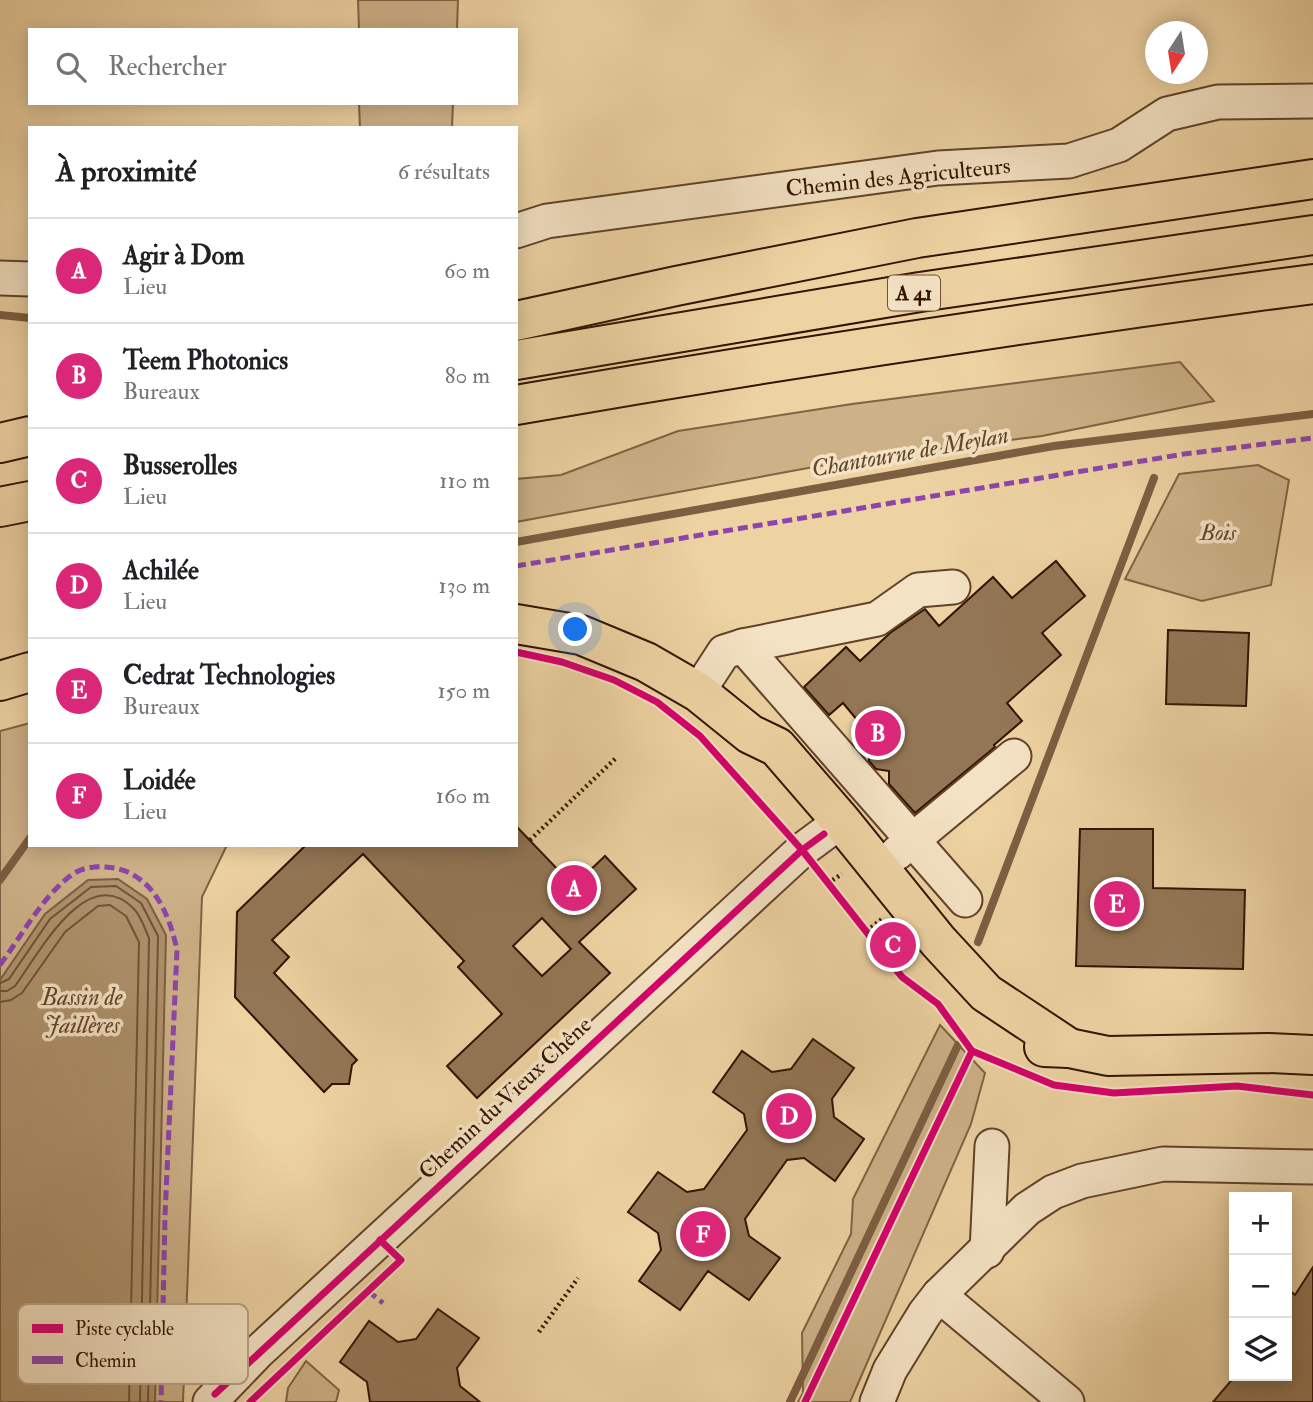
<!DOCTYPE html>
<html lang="fr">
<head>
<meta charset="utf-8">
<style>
	:root { --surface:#fff; --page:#f2f2f2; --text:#202124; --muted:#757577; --line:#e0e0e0; --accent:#db2777 }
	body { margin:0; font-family:"IM FELL Double Pica",serif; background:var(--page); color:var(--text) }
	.controls { position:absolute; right:21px; bottom:21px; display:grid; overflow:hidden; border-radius:0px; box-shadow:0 4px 18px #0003 }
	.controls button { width:63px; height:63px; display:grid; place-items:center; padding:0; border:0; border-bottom:2px solid var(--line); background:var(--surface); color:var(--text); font:35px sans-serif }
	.compass { position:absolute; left:1145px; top:21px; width:63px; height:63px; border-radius:50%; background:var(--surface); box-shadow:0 4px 18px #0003; rotate:192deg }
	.you { position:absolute; left:576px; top:630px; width:24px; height:24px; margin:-18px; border:5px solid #fff; border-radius:50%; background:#1a73e8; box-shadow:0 0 0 10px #1a73e833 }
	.badge { display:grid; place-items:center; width:46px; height:46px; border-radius:50%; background:var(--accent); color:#fff; font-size:23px; font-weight:700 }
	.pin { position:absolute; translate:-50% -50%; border:4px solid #fff; box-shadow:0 2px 7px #0006 }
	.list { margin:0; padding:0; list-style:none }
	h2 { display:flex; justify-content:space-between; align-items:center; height:91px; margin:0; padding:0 28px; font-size:30px }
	h2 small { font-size:23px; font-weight:400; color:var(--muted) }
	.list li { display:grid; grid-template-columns:46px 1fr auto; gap:21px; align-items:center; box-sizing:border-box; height:105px; padding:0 28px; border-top:2px solid var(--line) }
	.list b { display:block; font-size:26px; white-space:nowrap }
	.list p { margin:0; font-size:23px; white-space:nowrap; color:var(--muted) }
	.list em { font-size:23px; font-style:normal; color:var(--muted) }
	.icon { flex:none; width:38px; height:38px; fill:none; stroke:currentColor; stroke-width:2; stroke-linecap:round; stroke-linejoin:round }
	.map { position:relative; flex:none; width:1313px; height:1402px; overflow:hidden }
	.search { position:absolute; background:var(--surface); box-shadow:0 4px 18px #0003; left:28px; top:28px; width:490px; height:77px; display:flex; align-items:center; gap:18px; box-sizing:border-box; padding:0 24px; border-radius:0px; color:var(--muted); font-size:26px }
	.panel { position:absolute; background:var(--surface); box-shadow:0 4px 18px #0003; left:28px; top:126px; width:490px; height:721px; border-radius:0px }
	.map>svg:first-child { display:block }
</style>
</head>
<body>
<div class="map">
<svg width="1313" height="1402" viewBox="0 0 1313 1402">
	<rect width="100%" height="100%" fill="#edd2a2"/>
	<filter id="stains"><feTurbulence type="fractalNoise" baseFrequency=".00286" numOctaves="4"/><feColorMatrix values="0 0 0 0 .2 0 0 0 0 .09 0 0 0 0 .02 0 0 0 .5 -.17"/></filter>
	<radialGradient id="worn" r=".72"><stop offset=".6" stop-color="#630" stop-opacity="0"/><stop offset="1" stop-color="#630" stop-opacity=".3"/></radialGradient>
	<!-- green -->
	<g fill="#cdb187" stroke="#806244" stroke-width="2">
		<polygon points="358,0 458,0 457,30 359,30"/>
		<polygon points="359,103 453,103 452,128 360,128"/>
		<polygon points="1180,362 1214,401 1042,436 857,459 516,522 516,479 561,475 678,431 852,404"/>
		<polygon points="1258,465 1289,480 1271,585 1202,601 1125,579 1179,474"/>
		<polygon points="30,723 30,845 227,845 202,897 183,1402 0,1402 0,731"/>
		<polygon points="940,1025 985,1073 971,1124 850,1402 798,1402 803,1393 802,1333 851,1234 853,1199"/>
		<polygon points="306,1361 339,1390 336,1402 286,1402 288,1388"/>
	</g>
	<!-- water -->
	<polygon fill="#ad916b" stroke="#7c5e41" stroke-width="2" points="118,879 147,899 166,935 155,1402 0,1402 0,980 45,914 88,880"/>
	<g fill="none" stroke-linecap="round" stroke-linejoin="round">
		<!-- shore -->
		<g stroke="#705236" stroke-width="2">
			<polyline points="0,983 9,979 50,919 91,887 116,886 141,903 158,936 148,1402"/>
			<path d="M0 991H7L15 986C38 955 87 860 134 909 141 916 145 929 149 938L140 1402"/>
			<polyline points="0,1002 11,1000 22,993 65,932 98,906 110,905 126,916 139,942 129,1402"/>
		</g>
		<!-- stream -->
		<g stroke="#7c5e41" stroke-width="8">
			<polyline points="0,315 30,318"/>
			<polyline points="516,542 1054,446 1313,414"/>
			<polyline points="0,880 30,838"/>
			<polyline points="978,942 1154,478"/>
			<polyline points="790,1402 958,1045"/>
		</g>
	</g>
	<!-- building -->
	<g fill="#937655" stroke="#321201" stroke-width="2" fill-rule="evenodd">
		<polygon points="1056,561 1085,596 1042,633 1061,655 1007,703 1022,721 994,745 995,747 915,813 889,784 889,771 876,769 869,761 868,733 843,703 829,715 804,687 846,647 860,661 890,633 925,609 939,626 993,577 1012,598"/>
		<polygon points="1168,630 1249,633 1246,706 1166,704"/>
		<path d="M516 826 563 875 584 876 605 856 636 889 579 942 610 973 477 1098 447 1066 502 1014 458 967 464 961 363 854 272 940 289 957 274 973 357 1060 352 1065 349 1084H332L324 1092 235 997 237 912 306 845H516ZM542 918 571 949 542 976 513 946Z"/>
		<polygon points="1080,829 1153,829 1153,888 1245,890 1243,969 1076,966"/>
		<polygon points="813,1039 854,1068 832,1099 834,1117 864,1139 835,1181 804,1158 787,1160 745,1219 749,1236 780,1258 749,1300 708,1271 680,1310 639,1281 661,1250 658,1233 628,1212 658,1172 687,1192 704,1189 747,1130 744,1114 713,1092 742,1051 772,1072 791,1069"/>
		<polygon points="1313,1267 1313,1402 1213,1402 1235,1376 1287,1376 1287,1288 1295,1295"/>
		<polygon points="438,1309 479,1338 457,1368 460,1386 480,1402 370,1402 367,1382 340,1362 369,1321 398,1342 416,1339"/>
	</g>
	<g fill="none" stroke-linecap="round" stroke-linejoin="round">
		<defs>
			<g id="minor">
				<polyline points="516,231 547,221 938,168 1069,161 1119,145 1167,114 1218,102 1313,101"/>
				<polyline points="0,278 30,279"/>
				<polyline points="743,646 965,900"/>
				<polyline points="698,692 724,652 743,646 877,619 918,590 953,587"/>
				<polyline points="897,853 1014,756"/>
				<polyline points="987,1251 992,1146"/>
				<polyline points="939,1295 1067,1402"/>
				<polyline points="210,1402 258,1352 802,850 841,821"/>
				<polyline points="877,1402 890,1370 925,1313 939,1295 1027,1209 1053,1192 1082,1181 1163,1164 1313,1167"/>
			</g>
			<g id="major">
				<polyline points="516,624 581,635 646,662 698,692 750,734 777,747 841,821 938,941 986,993 1069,1048"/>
				<polyline points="0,681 30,672"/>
				<polyline points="1044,1047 1069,1048 1108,1056 1268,1053 1313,1055"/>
			</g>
			<g id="highway">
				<polyline points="516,321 676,286 917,238 1313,179"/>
				<polyline points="516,360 920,292 1313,235"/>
				<path d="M516 405C781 359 1047 319 1313 284"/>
				<polyline points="0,443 30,436"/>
				<polyline points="0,507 30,501"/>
			</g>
		</defs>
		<!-- minor casing -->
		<use href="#minor" stroke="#614229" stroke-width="37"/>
		<!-- major casing -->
		<use href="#major" stroke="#321201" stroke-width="42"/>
		<!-- highway casing -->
		<use href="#highway" stroke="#321201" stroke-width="42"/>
		<!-- path -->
		<g stroke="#321201" stroke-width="4.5" stroke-dasharray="2 3.5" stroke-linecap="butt">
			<polyline points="530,840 617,757"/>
			<polyline points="828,883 842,874"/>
			<polyline points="867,931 882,919"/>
			<polyline points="539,1332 578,1278"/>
		</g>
		<!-- minor -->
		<use href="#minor" stroke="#f3e2c3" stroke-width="33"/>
		<!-- major -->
		<use href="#major" stroke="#edd2a2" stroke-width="38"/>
		<!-- highway -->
		<use href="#highway" stroke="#edd2a2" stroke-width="38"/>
		<!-- quiet -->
		<g stroke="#8e44ad" stroke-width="5" stroke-dasharray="10 5" stroke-linecap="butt">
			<polyline points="516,566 1184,454 1313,438"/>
			<path d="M0 965C22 935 41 899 70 876 80 868 94 866 106 867 151 870 169 912 177 950L165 1216 161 1402"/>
			<polyline points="368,1291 383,1303"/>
		</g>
		<defs>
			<g id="cycleway">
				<polyline points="516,652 562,662 614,680 657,702 700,736 802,850 902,977 938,1004 972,1051 1054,1085 1114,1093 1237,1086 1313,1095"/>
				<polyline points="215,1394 802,850 824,834"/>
				<polyline points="250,1402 401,1260 380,1240"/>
				<polyline points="805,1402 972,1051"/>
			</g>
		</defs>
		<!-- cycleway casing -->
		<use href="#cycleway" stroke="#f3e2c3" stroke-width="11"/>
		<!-- cycleway -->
		<use href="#cycleway" stroke="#d6006c" stroke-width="7"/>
	</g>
	<g text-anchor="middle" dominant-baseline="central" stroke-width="7" stroke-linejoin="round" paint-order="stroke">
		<!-- shield labels -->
		<rect fill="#f3e2c3" stroke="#6c503b" stroke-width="2" x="888" y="275.5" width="52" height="35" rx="5"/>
		<g font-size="21" font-weight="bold" fill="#321201">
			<text x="914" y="293">A 41</text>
		</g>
		<!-- street labels -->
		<g font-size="23" fill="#321201" stroke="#f3e2c3">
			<text transform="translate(898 177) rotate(-6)">Chemin des Agriculteurs</text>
			<text transform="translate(505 1098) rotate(-43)">Chemin du Vieux Chêne</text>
		</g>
		<!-- park labels -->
		<g font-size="23" font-style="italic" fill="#604229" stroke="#f3e2c3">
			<text x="1218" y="532">Bois</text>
		</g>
		<!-- water labels -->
		<g font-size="24" font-style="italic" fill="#63452b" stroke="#f3e2c3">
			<text transform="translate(910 452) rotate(-10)">Chantourne de Meylan</text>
			<text x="82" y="997">Bassin de<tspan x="82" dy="28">Jaillères</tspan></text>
		</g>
	</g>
	<!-- legend -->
	<rect x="18" y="1304" width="230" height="80" rx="10" fill="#f3e2c3" stroke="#b9a489" stroke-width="2"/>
	<rect x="32" y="1324" width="31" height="9" fill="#d6006c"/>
	<rect x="32" y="1356" width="31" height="8" fill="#8e44ad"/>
	<g font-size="19" fill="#321201">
		<text x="75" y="1335">Piste cyclable</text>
		<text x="75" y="1367">Chemin</text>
	</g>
	<rect width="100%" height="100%" filter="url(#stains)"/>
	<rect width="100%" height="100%" fill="url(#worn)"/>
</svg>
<div class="controls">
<button>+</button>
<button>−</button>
<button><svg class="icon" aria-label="layers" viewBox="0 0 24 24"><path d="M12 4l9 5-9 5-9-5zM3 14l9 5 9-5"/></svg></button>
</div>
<svg class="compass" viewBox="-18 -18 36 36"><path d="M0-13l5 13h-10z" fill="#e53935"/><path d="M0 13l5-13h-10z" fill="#757577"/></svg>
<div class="you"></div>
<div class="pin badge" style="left:574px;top:888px">A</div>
<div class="pin badge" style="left:878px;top:733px">B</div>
<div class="pin badge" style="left:893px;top:945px">C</div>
<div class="pin badge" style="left:789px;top:1116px">D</div>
<div class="pin badge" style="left:1117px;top:904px">E</div>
<div class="pin badge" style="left:703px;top:1234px">F</div>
<div class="search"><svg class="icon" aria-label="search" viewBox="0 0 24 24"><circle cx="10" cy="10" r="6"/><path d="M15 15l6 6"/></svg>Rechercher</div>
<section class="panel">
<h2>À proximité<small>6 résultats</small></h2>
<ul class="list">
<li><span class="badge">A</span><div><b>Agir à Dom</b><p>Lieu</p></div><em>60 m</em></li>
<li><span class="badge">B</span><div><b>Teem Photonics</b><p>Bureaux</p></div><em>80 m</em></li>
<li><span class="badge">C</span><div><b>Busserolles</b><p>Lieu</p></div><em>110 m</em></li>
<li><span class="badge">D</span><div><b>Achilée</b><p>Lieu</p></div><em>130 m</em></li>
<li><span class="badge">E</span><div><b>Cedrat Technologies</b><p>Bureaux</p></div><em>150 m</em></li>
<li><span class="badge">F</span><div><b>Loidée</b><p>Lieu</p></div><em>160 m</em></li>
</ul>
</section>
</div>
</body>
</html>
